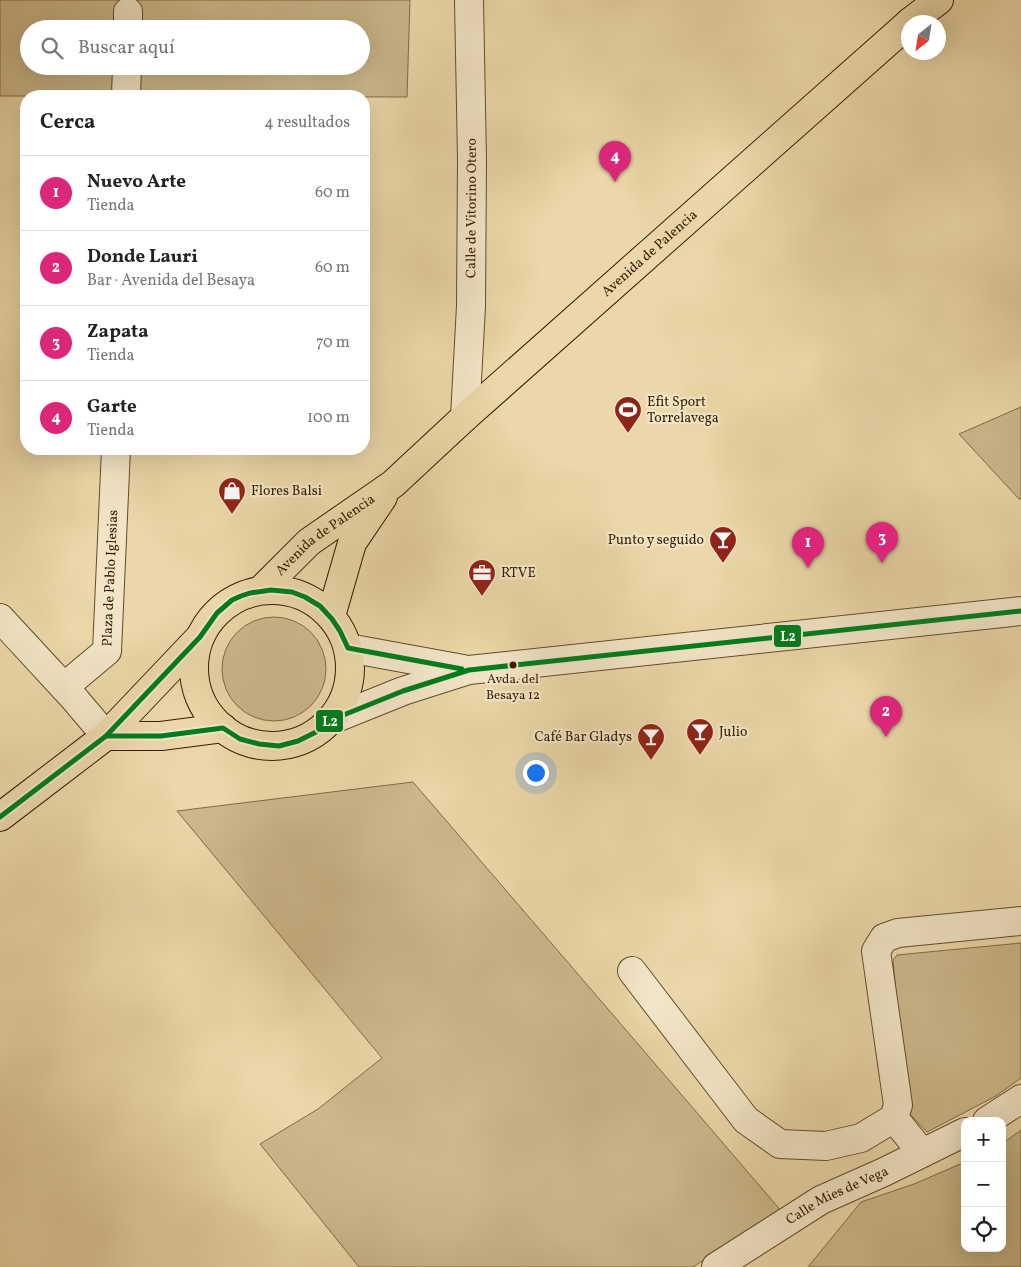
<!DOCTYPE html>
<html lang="es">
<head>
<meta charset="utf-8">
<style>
	:root { --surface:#fff; --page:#f2f2f2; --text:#222; --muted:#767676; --line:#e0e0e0; --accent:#db2777 }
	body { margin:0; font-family:Vollkorn,serif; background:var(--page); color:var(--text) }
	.controls { position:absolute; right:15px; bottom:15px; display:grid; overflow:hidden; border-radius:10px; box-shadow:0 5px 20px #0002 }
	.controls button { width:45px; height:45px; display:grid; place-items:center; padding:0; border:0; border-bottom:1px solid var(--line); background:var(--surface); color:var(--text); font:25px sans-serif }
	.compass { position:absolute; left:901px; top:15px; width:45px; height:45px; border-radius:50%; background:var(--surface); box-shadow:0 5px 20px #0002; rotate:210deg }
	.you { position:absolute; left:535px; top:772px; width:18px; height:18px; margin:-12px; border:4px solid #fff; border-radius:50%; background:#1a73e8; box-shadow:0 0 0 8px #1a73e833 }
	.badge { display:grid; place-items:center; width:32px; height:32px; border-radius:50%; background:var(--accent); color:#fff; font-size:16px; font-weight:700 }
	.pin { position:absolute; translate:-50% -41px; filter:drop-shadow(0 1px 2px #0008) }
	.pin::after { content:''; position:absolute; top:26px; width:18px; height:15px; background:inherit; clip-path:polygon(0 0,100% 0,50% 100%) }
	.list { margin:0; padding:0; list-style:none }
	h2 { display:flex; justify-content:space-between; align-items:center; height:65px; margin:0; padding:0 20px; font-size:21px }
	h2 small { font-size:16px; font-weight:400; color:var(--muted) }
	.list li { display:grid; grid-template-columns:32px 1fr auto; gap:15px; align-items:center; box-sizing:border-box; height:75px; padding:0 20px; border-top:1px solid var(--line) }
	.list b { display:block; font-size:19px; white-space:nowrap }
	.list p { margin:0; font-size:16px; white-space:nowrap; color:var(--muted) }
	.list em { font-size:16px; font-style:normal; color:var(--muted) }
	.icon { flex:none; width:28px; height:28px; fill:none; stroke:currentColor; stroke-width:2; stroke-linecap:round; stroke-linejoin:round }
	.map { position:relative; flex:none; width:1021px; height:1267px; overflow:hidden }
	.search { position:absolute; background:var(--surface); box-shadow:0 5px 20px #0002; left:20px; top:20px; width:350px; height:55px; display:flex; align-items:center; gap:12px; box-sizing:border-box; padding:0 18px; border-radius:28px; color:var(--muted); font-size:19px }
	.panel { position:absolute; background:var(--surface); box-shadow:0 5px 20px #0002; left:20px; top:90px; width:350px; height:365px; border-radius:20px }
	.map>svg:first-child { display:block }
</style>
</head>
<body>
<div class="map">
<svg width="1021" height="1267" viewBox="0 0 1021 1267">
	<rect width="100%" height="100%" fill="#ebd7a9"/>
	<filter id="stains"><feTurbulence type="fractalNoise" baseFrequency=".004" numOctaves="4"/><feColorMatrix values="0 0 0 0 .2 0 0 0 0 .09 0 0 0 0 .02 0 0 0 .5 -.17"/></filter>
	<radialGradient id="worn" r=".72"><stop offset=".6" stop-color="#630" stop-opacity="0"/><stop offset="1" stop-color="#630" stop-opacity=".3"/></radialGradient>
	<!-- green -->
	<g fill="#ccb88c" stroke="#826b46" fill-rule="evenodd">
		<path d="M0 0H410L407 97 0 96ZM29 29H361V66H29Z"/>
		<polygon points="1021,407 1021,499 1019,499 959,434"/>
		<circle cx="274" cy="669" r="52"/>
		<polygon points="413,782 783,1213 711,1255 693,1267 359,1267 260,1144 318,1109 382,1058 177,811"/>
		<polygon points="1021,943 1021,1078 996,1096 927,1132 907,1111 893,960 897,955"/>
		<polygon points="1021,1130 1021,1267 808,1267 861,1202 914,1184 965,1162 965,1248 1002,1248 1002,1144"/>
	</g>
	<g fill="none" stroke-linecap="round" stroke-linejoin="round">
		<defs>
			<g id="minor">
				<polyline points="128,29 128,12"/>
				<polyline points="126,96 127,66"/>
				<path id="s1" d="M465 417 471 306 472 160 469 0"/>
				<polyline points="0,618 73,697 106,736"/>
				<polyline points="348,648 463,669"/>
				<path id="s2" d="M64 687 107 651 116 449"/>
				<polyline points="331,720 403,691 469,670 1021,611"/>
				<polyline points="632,971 746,1120 780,1144 826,1146 861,1138 894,1118 898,1105 876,951 884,938 898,933 1021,921"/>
				<polyline points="894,1118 922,1153"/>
				<polyline points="987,1121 1021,1099"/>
				<path id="s3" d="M716 1267 821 1200 884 1172 965 1132"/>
			</g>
			<g id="highway">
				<polyline points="910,22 939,0"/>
				<path id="s4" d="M261 590 309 542 393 484 465 417 908 24"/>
				<circle cx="272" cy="668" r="78"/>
				<polyline points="331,616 352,543 383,497"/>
				<polyline points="106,736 161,736 223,728"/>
				<polyline points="0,817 106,736 200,637"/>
			</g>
		</defs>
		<!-- minor casing -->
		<use href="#minor" stroke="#644c2a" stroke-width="30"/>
		<!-- highway casing -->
		<use href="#highway" stroke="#371e00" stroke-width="30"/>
		<!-- minor -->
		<use href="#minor" stroke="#f2e5c7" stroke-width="28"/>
		<!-- highway -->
		<use href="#highway" stroke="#ebd7a9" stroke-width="28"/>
		<defs>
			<g id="bus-1">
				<polyline points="106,736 161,736 223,728 240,739 259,744 279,746 298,741 316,732 331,720 403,691 469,670 1021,611"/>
				<polyline points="0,817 106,736 200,637 217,613 232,600 241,596 250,593 271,590 292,592 305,597 320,606 332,619 340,631 348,648 462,669"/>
			</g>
		</defs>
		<!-- bus-1 casing -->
		<use href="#bus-1" stroke="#f2e5c7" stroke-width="9"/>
		<!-- bus-1 -->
		<use href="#bus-1" stroke="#007d1e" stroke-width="5"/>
	</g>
	<!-- icons -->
	<defs>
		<symbol id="stadium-pin" viewBox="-11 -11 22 30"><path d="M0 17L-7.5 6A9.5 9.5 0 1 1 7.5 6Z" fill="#8f2418" stroke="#f2e5c7"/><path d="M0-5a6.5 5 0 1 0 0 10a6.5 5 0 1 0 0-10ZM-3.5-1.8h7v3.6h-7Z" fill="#fff"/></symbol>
		<symbol id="shop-pin" viewBox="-11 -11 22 30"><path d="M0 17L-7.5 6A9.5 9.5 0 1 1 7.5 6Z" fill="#8f2418" stroke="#f2e5c7"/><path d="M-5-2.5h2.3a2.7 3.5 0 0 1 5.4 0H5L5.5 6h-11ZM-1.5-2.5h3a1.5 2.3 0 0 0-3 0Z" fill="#fff"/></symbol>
		<symbol id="bar-pin" viewBox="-11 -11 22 30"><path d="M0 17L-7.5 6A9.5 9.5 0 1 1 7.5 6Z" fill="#8f2418" stroke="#f2e5c7"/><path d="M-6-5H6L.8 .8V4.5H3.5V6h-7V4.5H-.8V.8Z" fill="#fff"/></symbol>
		<symbol id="office-pin" viewBox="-11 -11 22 30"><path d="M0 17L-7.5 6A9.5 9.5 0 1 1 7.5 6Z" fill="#8f2418" stroke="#f2e5c7"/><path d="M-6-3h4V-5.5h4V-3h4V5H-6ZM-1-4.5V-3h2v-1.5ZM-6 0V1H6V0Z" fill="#fff"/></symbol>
	</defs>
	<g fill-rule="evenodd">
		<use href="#stadium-pin" x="612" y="394" width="32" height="43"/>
		<use href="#shop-pin" x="216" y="475" width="32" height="43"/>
		<use href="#bar-pin" x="707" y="524" width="32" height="43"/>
		<use href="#office-pin" x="466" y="557" width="32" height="43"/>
		<use href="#bar-pin" x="684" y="716" width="32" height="43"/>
		<use href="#bar-pin" x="635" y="721" width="32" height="43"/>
	</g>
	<!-- markers -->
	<circle fill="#371e00" stroke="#f2e5c7" stroke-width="2" cx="513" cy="665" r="4.5"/>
	<g text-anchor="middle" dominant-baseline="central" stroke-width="4.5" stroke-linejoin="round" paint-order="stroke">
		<!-- bus labels -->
		<g font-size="13" fill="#371e00" stroke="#f2e5c7">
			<text x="513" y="680">Avda. del<tspan x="513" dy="16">Besaya 12</tspan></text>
		</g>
		<!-- street labels -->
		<g font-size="14" fill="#371e00" stroke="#f2e5c7">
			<text stroke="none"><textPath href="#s1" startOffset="209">Calle de Vitorino Otero</textPath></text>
			<text stroke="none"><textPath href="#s4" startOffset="515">Avenida de Palencia</textPath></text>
			<text stroke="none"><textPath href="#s4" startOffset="85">Avenida de Palencia</textPath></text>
			<text stroke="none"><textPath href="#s2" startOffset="129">Plaza de Pablo Iglesias</textPath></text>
			<text stroke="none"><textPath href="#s3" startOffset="141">Calle Mies de Vega</textPath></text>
		</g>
		<!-- poi labels -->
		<g font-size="14" fill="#371e00" stroke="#f2e5c7" text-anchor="start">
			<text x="647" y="402">Efit Sport<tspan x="647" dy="16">Torrelavega</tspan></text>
			<text x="251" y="491">Flores Balsi</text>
			<text x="704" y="540" text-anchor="end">Punto y seguido</text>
			<text x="501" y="573">RTVE</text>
			<text x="719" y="732">Julio</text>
			<text x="632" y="737" text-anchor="end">Café Bar Gladys</text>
		</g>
	</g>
	<g stroke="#f2e5c7" stroke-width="2">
		<rect x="773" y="624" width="29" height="24" rx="5" fill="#007d1e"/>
		<rect x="315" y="709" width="29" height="24" rx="5" fill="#007d1e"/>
	</g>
	<g font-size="14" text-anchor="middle" font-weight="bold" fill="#fff">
		<text x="788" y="641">L2</text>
		<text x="330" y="726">L2</text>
	</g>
	<rect width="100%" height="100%" filter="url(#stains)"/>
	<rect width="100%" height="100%" fill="url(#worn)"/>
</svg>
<div class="controls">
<button>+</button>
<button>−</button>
<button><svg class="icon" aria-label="locate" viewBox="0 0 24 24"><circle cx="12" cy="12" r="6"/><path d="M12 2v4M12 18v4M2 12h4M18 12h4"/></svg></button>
</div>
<svg class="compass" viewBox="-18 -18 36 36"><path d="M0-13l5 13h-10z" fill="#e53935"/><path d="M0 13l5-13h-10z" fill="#767676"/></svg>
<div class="you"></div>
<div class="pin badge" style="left:808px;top:568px">1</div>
<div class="pin badge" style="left:886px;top:737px">2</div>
<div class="pin badge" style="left:882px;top:563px">3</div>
<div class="pin badge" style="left:615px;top:182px">4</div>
<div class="search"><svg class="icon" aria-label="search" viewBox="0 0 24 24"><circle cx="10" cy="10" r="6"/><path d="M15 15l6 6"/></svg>Buscar aquí</div>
<section class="panel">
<h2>Cerca<small>4 resultados</small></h2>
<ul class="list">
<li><span class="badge">1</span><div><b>Nuevo Arte</b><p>Tienda</p></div><em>60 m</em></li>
<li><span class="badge">2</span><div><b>Donde Lauri</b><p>Bar · Avenida del Besaya</p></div><em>60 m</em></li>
<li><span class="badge">3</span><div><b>Zapata</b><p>Tienda</p></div><em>70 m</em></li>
<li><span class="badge">4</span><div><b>Garte</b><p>Tienda</p></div><em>100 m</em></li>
</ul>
</section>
</div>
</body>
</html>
